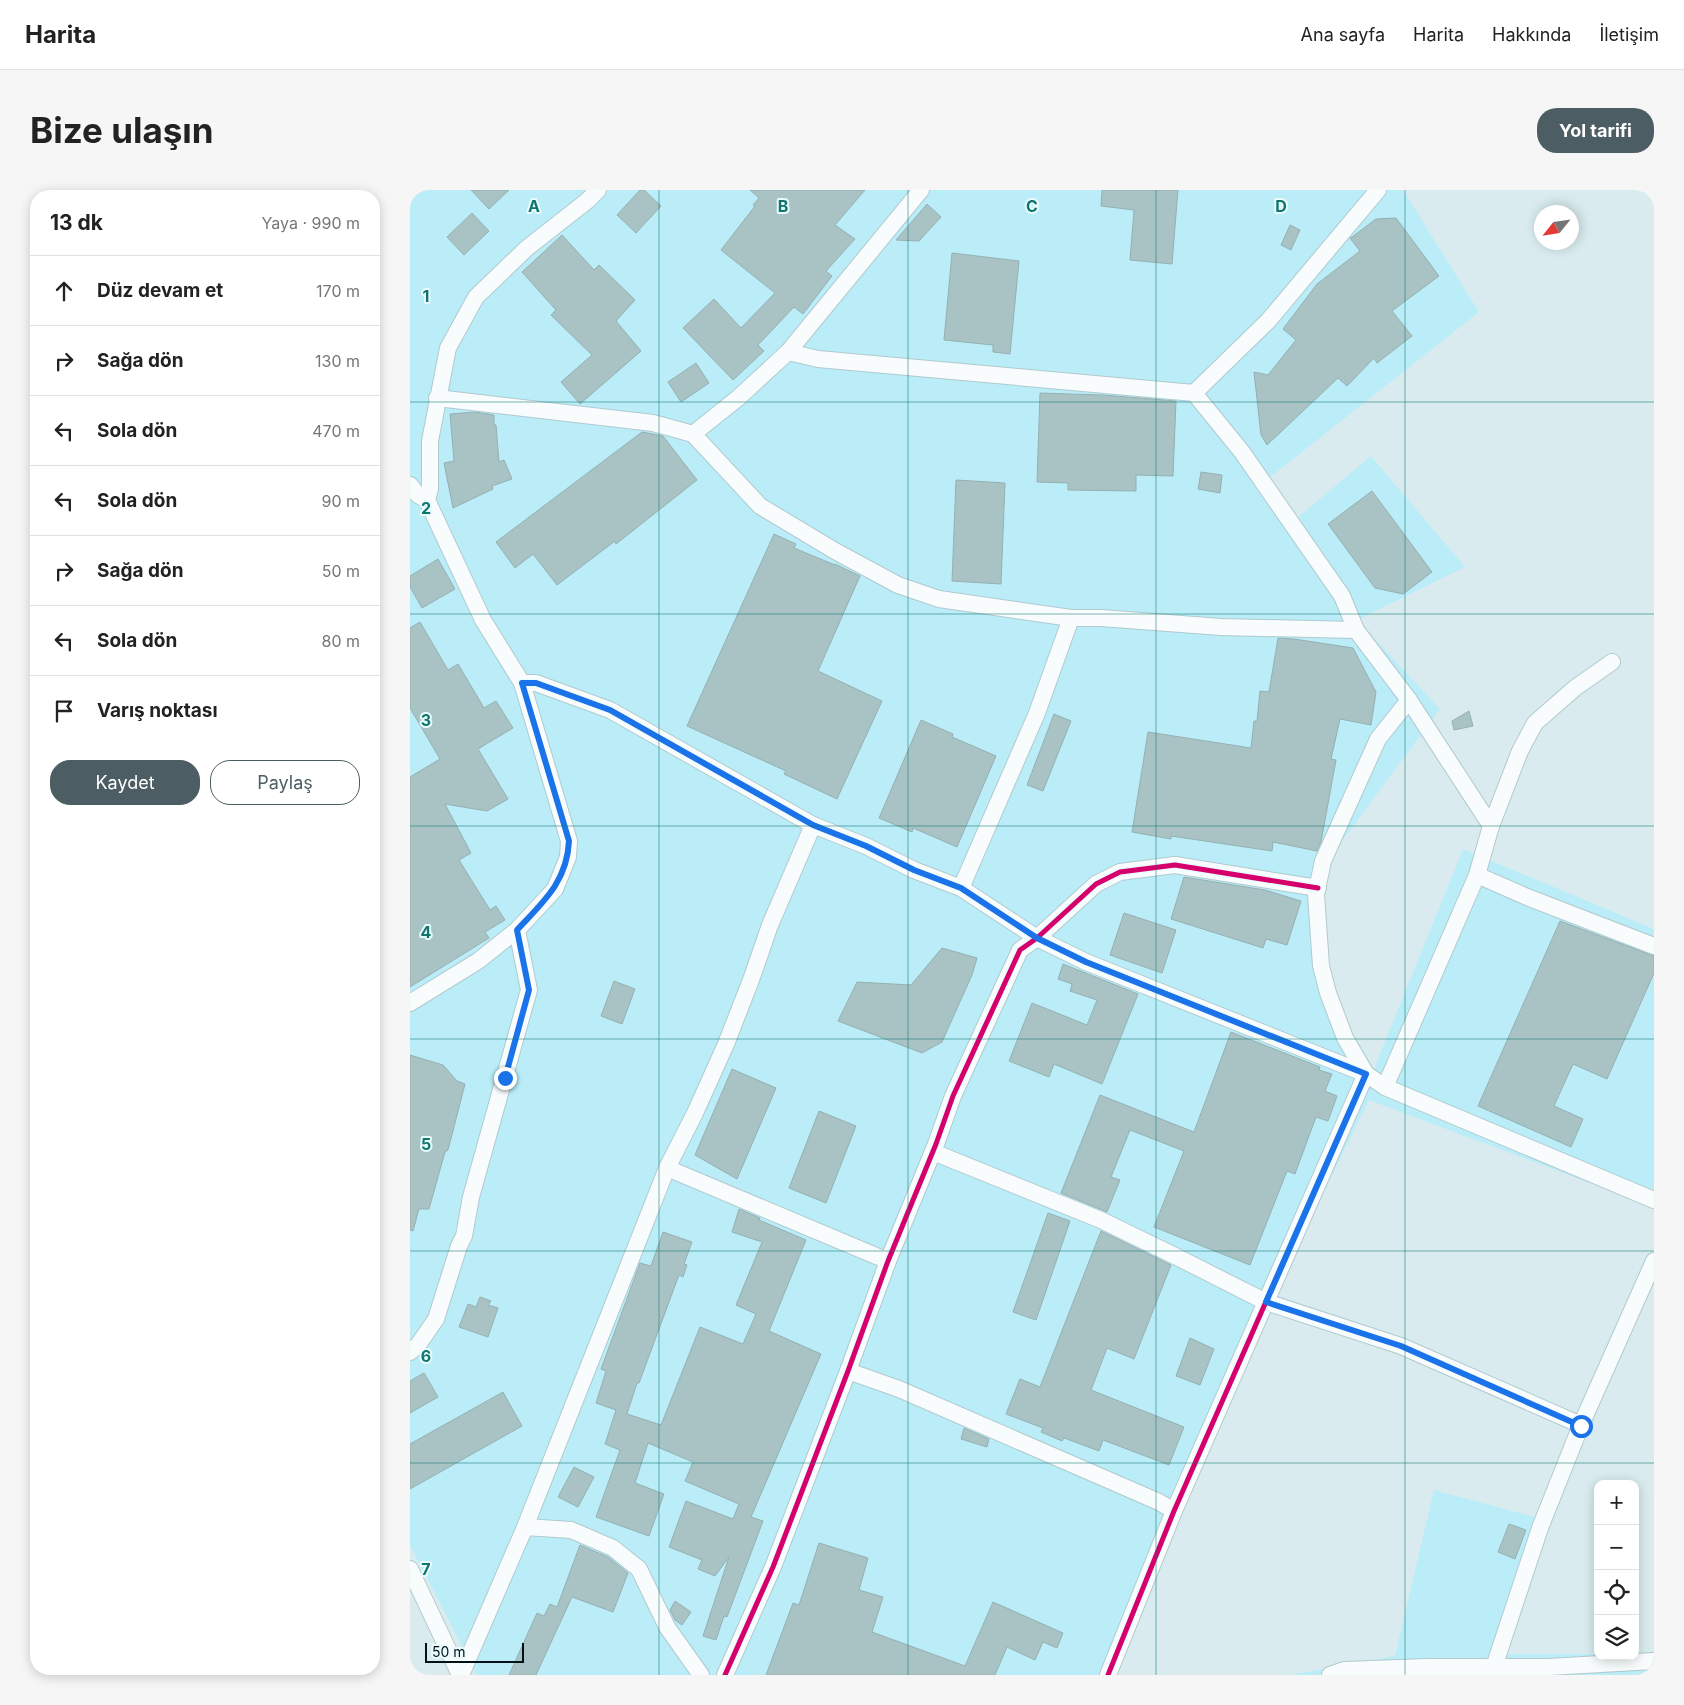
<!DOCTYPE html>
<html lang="tr">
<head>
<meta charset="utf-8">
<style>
	:root { --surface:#fff; --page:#f6f6f6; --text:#222; --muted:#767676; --line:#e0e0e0; --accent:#4c5e63 }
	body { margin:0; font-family:Inter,sans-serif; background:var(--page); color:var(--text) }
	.controls { position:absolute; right:15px; bottom:15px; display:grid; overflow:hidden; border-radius:10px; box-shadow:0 2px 12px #0003 }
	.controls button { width:45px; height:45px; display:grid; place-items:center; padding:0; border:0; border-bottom:1px solid var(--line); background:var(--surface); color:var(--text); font:25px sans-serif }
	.compass { position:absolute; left:1124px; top:15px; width:45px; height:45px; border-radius:50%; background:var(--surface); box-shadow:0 2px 12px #0003; rotate:240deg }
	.scale { position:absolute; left:15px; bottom:12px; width:99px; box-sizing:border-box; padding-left:5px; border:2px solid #001218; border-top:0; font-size:14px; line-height:18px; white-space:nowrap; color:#001218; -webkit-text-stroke:4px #eafbfe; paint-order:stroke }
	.stop { position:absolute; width:15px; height:15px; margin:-11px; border:4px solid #1a73e8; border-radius:50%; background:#fff }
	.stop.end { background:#1a73e8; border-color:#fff; box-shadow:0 1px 5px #0008 }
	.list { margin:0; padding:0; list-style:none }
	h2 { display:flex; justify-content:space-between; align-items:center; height:65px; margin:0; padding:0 20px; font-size:21px }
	h2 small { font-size:16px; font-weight:400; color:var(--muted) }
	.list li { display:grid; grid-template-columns:32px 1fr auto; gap:15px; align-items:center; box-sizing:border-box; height:70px; padding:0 20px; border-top:1px solid var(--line) }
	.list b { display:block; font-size:19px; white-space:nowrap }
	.list em { font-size:16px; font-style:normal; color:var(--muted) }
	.actions { display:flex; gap:10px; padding:15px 20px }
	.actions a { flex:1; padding:11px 0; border:1px solid var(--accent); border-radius:20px; text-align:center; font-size:18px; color:var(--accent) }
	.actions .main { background:var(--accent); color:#fff }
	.icon { flex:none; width:28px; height:28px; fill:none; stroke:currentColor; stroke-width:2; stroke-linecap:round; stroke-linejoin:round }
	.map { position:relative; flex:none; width:1244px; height:1485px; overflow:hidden; border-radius:20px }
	header { display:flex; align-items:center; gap:30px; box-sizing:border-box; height:70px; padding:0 25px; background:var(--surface); border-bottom:1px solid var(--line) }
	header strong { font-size:24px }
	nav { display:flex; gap:28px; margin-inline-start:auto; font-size:18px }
	.intro { display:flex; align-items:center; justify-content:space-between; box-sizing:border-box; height:120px; padding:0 30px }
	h1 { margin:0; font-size:35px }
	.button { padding:12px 22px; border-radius:20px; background:var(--accent); color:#fff; font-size:18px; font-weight:700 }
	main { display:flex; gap:30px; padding:0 30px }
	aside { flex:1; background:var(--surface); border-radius:20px; box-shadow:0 2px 12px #0003 }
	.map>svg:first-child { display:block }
</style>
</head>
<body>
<header>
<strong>Harita</strong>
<nav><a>Ana sayfa</a><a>Harita</a><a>Hakkında</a><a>İletişim</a></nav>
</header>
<div class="intro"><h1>Bize ulaşın</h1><a class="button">Yol tarifi</a></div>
<main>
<aside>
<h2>13 dk<small>Yaya · 990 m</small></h2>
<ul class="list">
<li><svg class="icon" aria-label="ahead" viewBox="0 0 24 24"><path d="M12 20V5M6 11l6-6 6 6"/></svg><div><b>Düz devam et</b></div><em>170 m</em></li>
<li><svg class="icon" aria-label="right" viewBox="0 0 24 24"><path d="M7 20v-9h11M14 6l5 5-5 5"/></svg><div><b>Sağa dön</b></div><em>130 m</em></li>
<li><svg class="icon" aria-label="left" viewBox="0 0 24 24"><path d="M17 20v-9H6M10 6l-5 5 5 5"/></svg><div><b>Sola dön</b></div><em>470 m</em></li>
<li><svg class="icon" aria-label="left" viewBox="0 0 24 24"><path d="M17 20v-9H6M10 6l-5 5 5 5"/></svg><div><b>Sola dön</b></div><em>90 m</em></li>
<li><svg class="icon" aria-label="right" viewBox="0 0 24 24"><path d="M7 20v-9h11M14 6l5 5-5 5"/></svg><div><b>Sağa dön</b></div><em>50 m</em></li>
<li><svg class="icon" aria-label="left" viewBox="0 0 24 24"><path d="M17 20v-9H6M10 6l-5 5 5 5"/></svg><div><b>Sola dön</b></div><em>80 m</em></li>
<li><svg class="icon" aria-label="arrive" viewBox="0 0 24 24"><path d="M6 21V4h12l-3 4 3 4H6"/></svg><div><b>Varış noktası</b></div></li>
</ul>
<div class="actions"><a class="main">Kaydet</a><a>Paylaş</a></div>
</aside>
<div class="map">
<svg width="1244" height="1485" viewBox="0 0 1244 1485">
	<rect width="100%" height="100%" fill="#d9ebef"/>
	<!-- built -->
	<g fill="#baedf8">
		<polygon points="0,0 993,0 1069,122 854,292 886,329 961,266 1055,377 947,430 1030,519 903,690 918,800 964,879 1053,659 1244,739 1244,1017 959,910 875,1080 697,1485 67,1485 0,1355"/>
		<polygon points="1024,1300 1132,1329 1093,1464 1188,1464 1188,1466 1244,1464 1244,1485 880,1485 985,1466"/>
	</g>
	<!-- building -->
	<g fill="#a9c3c5" stroke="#95b0b1">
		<polygon points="61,0 99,0 79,19"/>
		<polygon points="230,0 234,0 251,16 226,43 207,25"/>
		<polygon points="340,0 455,0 425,35 445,49 416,81 422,86 393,124 384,117 348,155 354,161 323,190 273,138 304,109 331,138 365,103 311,60 345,16 343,15 349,8"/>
		<polygon points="692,0 768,0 762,74 720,70 724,20 691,16"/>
		<polygon points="517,14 531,27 509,51 486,50"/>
		<polygon points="62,23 79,41 54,65 37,47"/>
		<polygon points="986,28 1029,86 982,121 1002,146 967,173 964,168 937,196 928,188 857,255 851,245 844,182 858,185 886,150 873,139 907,94 950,61 940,48 942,47 966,29"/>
		<polygon points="880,35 890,40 881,60 871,55"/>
		<polygon points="152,45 184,80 189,75 225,110 206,131 231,161 170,214 151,192 182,165 141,125 146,120 112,82"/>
		<polygon points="542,63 609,71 600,164 583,162 583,155 534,150"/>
		<polygon points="286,173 299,193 271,212 258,192"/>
		<polygon points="630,203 692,205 766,211 763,286 726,285 726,301 658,300 658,293 627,292"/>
		<polygon points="65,222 84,225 84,235 86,235 89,272 94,270 102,289 82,296 83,299 43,318 34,273 44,271 40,224"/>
		<polygon points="232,242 253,246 287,290 206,354 205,351 147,395 123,364 105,378 86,352"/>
		<polygon points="791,282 812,285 810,303 788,299"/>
		<polygon points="546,290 595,293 591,394 542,391"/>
		<polygon points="962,301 1022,382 993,404 965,398 918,334"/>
		<polygon points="364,344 386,354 384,358 425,375 425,374 450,386 408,481 472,511 427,609 374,584 376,581 277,536"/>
		<polygon points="28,369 45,399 12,418 0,397 0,386"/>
		<polygon points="10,432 38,480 48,474 74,518 86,511 103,538 68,559 98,609 77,621 35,614 61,663 49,670 80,720 86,716 95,730 75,742 79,748 0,797 0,587 30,569 0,518 0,438"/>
		<polygon points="868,448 884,449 943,458 966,502 961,535 930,529 921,569 926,570 911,652 907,661 863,652 862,661 761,646 761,649 722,642 738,542 841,558 844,531 847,531 850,501 859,502"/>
		<polygon points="1059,521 1063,536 1044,540 1042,531"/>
		<polygon points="644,524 661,531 633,601 617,595"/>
		<polygon points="511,530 543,544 542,547 586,566 547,657 503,638 502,642 469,628"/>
		<polygon points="774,687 855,700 891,711 877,755 856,749 853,758 761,729"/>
		<polygon points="714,723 766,740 752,783 700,765"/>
		<polygon points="1150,731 1244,766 1244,783 1197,889 1163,874 1144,916 1173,929 1161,957 1068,916"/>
		<polygon points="532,758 567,768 562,785 532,852 512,863 428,831 447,792 501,795"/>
		<polygon points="653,774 728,804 692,894 644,874 639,887 599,871 622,813 677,835 687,810 660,801 662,794 648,789"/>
		<polygon points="204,791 225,799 212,834 191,826"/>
		<polygon points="821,842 910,877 909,880 922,884 915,901 927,906 918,931 906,927 885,984 877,981 840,1075 744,1037 774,961 720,940 701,987 710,990 697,1022 651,1003 690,905 784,942"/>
		<polygon points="0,865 33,875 47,891 55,894 38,960 35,962 19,1019 9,1019 3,1041 0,1040"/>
		<polygon points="322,879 366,898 327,989 285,965"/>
		<polygon points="409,921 446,936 416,1013 379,998"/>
		<polygon points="329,1019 350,1028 349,1030 396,1050 359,1141 411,1164 341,1327 353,1331 317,1427 314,1426 306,1450 293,1446 319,1367 305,1386 288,1379 292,1370 259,1357 276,1311 323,1329 329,1314 275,1291 283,1272 238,1253 225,1293 254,1304 239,1346 186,1327 210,1260 195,1254 206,1220 186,1213 196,1181 191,1179 230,1073 241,1076 253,1042 282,1052 274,1074 277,1075 273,1087 269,1085 229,1193 227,1193 217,1224 251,1235 290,1137 333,1154 346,1124 326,1115 352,1052 322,1042"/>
		<polygon points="638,1023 660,1031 626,1130 603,1122"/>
		<polygon points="691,1041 761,1075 724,1169 697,1158 681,1200 774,1237 759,1275 693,1250 689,1261 654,1248 652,1251 631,1242 633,1238 596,1224 610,1189 630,1197"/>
		<polygon points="70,1107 81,1111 78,1115 88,1118 78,1147 49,1137 58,1114 66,1117"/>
		<polygon points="780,1148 804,1159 790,1195 766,1186"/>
		<polygon points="14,1183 28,1207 0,1223 0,1191"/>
		<polygon points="93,1202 112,1236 0,1299 0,1254"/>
		<polygon points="554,1238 579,1249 577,1257 551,1249"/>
		<polygon points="164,1277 184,1287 168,1317 148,1307"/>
		<polygon points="1099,1334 1116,1340 1105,1369 1088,1362"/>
		<polygon points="409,1353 458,1368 449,1400 473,1407 462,1442 555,1476 583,1412 653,1443 647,1458 633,1452 625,1470 597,1457 585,1485 356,1485 383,1413 389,1415"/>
		<polygon points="170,1355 198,1367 218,1383 203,1422 162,1407 126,1485 99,1485 127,1423 134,1426 140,1414 147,1417"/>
		<polygon points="265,1411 281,1422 272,1435 265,1430 260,1420"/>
	</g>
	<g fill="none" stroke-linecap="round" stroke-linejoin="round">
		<defs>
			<g id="minor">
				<polyline points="378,162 408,169 784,203 832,262 932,406 946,440 999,510 1081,636"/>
				<polyline points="784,203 858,131 968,0"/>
				<polyline points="27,208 243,233 283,244 350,316 425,361 488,395 529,409 661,428 691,428 811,437 946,440"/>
				<polyline points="283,244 328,208 378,162 511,0"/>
				<polyline points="0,295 8,305 17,310 73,430 112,493 159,651 158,667 145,699 107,740 68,771 0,813"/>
				<polyline points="17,310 20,299 20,251 38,158 66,107 117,58 177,11 188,0"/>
				<polyline points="112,493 126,493 200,520 403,635 456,656 504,680 551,698 627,748 676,772 956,884 764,1321 698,1485"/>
				<polyline points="999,510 968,549 913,671 906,704 911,776 918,803 935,848 956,884 975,897 1244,1010"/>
				<polyline points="1067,685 1117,707 1244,756"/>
				<polyline points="551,698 627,523 661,428"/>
				<polyline points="975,897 1067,685 1081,636 1110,561 1125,533 1165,498 1202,472"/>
				<polyline points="523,962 691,1030 765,1066 856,1112 991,1156 1171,1235"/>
				<polyline points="257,978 478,1071"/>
				<polyline points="0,1162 8,1155 26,1129 49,1056 54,1046 61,1007 119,800 107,740"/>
				<polyline points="438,1181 489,1199 749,1312 764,1321"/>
				<polyline points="115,1337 161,1340 203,1358 229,1379 257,1437 291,1485"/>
				<polyline points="0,1379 50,1485"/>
				<polyline points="1084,1477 1130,1338 1171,1235 1244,1071"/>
				<polyline points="51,1485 115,1337 257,978 285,923 316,854 341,790 360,735 403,635"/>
				<polyline points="315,1485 363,1377 438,1181 478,1071 526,954 543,906 610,760 627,748 686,694 710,682 765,675 908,698"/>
				<polyline points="920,1485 934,1480 1017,1477 1138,1477 1244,1471"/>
			</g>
		</defs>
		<!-- minor casing -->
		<use href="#minor" stroke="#b0cacf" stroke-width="18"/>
		<!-- minor -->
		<use href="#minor" stroke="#f9fcfd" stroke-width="16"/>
		<defs>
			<g id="cycleway">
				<polyline points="112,493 126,493 200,520 403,635 456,656 504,680 551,698 627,748 676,772 956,884 764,1321 698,1485"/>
				<polyline points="315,1485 363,1377 438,1181 478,1071 526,954 543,906 610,760 627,748 686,694 710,682 765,675 908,698"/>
			</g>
		</defs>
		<!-- cycleway casing -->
		<use href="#cycleway" stroke="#eafbfe" stroke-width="8"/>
		<!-- cycleway -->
		<use href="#cycleway" stroke="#d6006c" stroke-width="5"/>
	</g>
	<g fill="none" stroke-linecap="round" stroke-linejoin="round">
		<!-- route -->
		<path stroke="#1a73e8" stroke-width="6" d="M95 888 119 800 107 740C133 712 157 692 159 651L112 493H126L200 520 403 635 456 656 504 680 551 698 627 748 676 772 956 884 856 1112 991 1156 1171 1236"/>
	</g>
	<!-- grid -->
	<path fill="none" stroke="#0f766e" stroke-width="1" stroke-opacity="0.55" d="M249 0V1485M498 0V1485M746 0V1485M995 0V1485M0 212H1244M0 424H1244M0 636H1244M0 849H1244M0 1061H1244M0 1273H1244"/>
	<g font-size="16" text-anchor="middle" font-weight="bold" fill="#0f766e" stroke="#eafbfe" stroke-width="4" stroke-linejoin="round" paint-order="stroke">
		<text x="124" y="22">A</text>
		<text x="373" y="22">B</text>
		<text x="622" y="22">C</text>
		<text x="871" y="22">D</text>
		<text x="16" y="112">1</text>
		<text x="16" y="324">2</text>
		<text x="16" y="536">3</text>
		<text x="16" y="748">4</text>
		<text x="16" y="960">5</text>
		<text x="16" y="1172">6</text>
		<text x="16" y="1385">7</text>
	</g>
</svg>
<div class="controls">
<button>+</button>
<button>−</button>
<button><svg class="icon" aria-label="locate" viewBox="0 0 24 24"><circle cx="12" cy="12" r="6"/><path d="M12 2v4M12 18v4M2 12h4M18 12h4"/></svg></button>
<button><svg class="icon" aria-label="layers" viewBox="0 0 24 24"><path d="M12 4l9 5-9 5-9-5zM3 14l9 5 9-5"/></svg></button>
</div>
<svg class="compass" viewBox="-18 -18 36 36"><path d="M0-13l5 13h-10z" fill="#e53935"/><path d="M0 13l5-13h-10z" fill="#767676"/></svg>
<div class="scale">50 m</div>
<div class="stop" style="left:1171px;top:1236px"></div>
<div class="stop end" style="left:95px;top:888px"></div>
</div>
</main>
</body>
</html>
